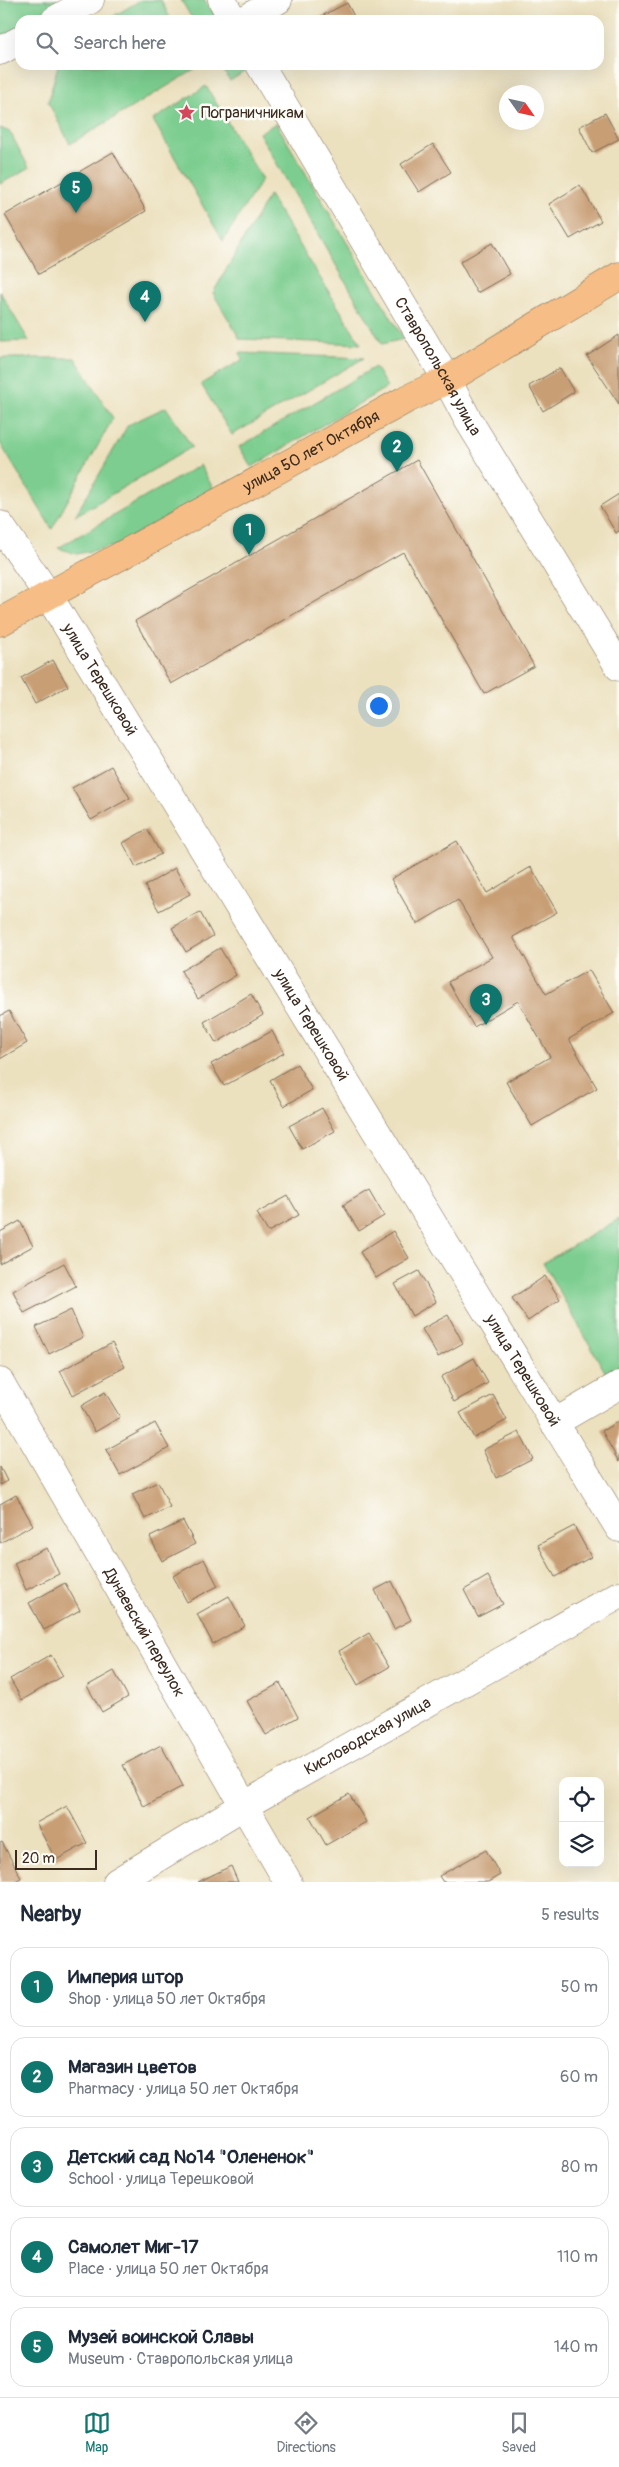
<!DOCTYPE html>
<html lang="en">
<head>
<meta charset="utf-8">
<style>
	:root { --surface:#fff; --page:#f6f6f7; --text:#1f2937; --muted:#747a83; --line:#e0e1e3; --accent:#0f766e }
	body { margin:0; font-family:Pangolin,sans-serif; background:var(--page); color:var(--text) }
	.controls { position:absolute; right:15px; bottom:15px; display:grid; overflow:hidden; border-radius:10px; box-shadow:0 5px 20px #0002 }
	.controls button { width:45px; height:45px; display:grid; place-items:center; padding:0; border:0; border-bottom:1px solid var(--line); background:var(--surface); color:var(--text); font:25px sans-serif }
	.compass { position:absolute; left:499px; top:85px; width:45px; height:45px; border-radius:50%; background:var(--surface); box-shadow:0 5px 20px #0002; rotate:124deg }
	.scale { position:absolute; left:15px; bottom:12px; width:82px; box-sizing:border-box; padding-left:5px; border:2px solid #3b2a1e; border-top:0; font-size:14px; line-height:18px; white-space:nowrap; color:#3b2a1e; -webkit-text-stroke:4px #fdfcf7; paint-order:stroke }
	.you { position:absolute; left:378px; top:705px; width:18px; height:18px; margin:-12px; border:4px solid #fff; border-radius:50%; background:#1a73e8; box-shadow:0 0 0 8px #1a73e833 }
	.badge { display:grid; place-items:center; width:32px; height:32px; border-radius:50%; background:var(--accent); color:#fff; font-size:16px; font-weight:700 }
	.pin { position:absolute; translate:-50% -41px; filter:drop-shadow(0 1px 2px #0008) }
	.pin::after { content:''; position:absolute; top:26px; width:18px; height:15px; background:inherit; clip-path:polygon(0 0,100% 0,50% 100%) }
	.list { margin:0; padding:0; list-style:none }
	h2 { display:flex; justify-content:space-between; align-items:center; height:65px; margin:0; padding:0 20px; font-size:21px }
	h2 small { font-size:16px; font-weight:400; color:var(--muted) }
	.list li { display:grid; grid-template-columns:32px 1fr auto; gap:15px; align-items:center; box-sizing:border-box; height:80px; margin:0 10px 10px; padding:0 10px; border:1px solid var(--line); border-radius:15px }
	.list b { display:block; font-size:19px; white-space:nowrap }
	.list p { margin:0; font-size:16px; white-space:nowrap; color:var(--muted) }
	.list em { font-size:16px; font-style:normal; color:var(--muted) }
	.icon { flex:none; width:28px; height:28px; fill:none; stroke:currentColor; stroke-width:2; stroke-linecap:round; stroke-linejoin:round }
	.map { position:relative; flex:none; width:619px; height:1882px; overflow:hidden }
	.search { position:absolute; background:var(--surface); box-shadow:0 5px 20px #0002; left:15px; right:15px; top:15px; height:55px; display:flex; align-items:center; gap:12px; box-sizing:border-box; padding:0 18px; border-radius:15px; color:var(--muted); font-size:19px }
	.sheet { height:515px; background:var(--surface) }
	nav { display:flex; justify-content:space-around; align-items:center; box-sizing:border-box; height:70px; border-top:1px solid var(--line); background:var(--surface); font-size:14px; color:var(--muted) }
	nav a { display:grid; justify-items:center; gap:2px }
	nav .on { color:var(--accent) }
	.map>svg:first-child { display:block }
</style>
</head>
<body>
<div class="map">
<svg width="619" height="1882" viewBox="0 0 619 1882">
	<rect width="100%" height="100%" fill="#fdfcf7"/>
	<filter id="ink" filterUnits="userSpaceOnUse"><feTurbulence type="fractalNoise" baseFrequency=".02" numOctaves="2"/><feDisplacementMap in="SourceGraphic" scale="10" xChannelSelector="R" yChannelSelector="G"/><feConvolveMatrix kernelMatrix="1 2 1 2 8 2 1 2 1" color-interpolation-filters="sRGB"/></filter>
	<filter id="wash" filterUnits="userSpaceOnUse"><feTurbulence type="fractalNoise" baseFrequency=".0096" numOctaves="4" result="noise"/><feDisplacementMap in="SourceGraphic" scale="20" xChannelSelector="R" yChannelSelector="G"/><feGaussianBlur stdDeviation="1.12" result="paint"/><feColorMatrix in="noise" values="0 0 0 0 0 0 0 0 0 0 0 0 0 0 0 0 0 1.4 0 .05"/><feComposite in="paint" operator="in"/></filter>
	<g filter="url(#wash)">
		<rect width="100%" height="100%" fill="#ece1bf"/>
		<!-- green -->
		<g fill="#7bcd8f" stroke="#5b7c56">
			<polygon points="0,0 59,0 54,14 43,20 20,20 20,34 0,45"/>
			<polygon points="141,0 161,0 171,20 107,20"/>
			<polygon points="181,0 204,0 220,20 193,20"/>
			<polygon points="58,65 194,65 196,69 70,144 48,102"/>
			<polygon points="220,65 244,65 247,70 230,81"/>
			<polygon points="206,86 262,179 223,241 153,120"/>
			<polygon points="276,123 404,339 382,344 259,133"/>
			<polygon points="0,128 10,132 29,168 0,184"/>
			<polygon points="269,195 361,344 240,339 213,293"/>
			<polygon points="0,292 29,341 0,342"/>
			<polygon points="240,353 364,358 232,435 201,384 242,360"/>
			<polygon points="0,358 75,358 113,418 52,529 0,443"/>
			<polygon points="375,367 387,387 252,467 239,447"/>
			<polygon points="166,407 192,447 75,516 128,425"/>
			<polygon points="200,465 214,490 115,546 77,554 58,548"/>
			<polygon points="619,1219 619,1380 612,1384 543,1263"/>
		</g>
		<g id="blocks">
			<!-- building -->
			<g fill="#c89e75">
				<polygon points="347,3 356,20 314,20"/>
				<polygon points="605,113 619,139 592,153 579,127"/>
				<polygon points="433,144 451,172 419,192 401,164"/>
				<polygon points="113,152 146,211 39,274 5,215"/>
				<polygon points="580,185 601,221 570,239 549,204"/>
				<polygon points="492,243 510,274 477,293 460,262"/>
				<polygon points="619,335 619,404 587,356"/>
				<polygon points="560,368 574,392 543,411 529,386"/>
				<polygon points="417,460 534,666 484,694 403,552 171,684 135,621"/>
				<polygon points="619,494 619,531 616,533 600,506"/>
				<polygon points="53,660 68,686 35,704 21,678"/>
				<polygon points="111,766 130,798 91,820 72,788"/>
				<polygon points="147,829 161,854 136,867 123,843"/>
				<polygon points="457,841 487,893 531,867 557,912 513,937 546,994 589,970 614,1013 569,1039 597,1088 532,1126 506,1082 550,1057 518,1001 474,1027 448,982 492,957 458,900 417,924 391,879"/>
				<polygon points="175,868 190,894 159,911 145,886"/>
				<polygon points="200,912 213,936 186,952 172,928"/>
				<polygon points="220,948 236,975 198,999 181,971"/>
				<polygon points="251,994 263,1015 216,1043 204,1022"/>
				<polygon points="9,1011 27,1043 0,1059 0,1016"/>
				<polygon points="272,1031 284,1053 224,1086 211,1064"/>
				<polygon points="297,1064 312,1090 284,1106 270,1080"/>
				<polygon points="322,1108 335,1131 302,1149 289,1126"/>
				<polygon points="369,1190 384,1216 359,1231 343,1205"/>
				<polygon points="288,1196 299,1215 268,1232 257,1213"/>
				<polygon points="20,1221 33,1246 0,1264 0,1232"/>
				<polygon points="393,1231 409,1258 376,1278 360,1252"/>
				<polygon points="64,1263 76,1286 24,1313 13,1291"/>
				<polygon points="419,1271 436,1302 412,1316 395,1284"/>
				<polygon points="545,1276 560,1299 528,1321 512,1298"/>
				<polygon points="71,1310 83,1337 49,1354 36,1327"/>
				<polygon points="448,1315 463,1343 438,1357 422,1329"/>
				<polygon points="112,1343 125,1367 73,1395 60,1371"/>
				<polygon points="474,1358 488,1383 454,1402 441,1377"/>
				<polygon points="105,1392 120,1417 95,1432 81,1406"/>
				<polygon points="493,1395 507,1420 474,1438 460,1413"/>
				<polygon points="619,1421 619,1462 602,1431"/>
				<polygon points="155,1423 169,1448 120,1475 106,1450"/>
				<polygon points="519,1432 533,1459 496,1478 483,1450"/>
				<polygon points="0,1467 7,1481 0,1485"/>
				<polygon points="158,1482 170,1507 145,1519 132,1494"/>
				<polygon points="16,1495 33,1525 0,1543 0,1504"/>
				<polygon points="183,1521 195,1544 162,1561 150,1537"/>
				<polygon points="574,1526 591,1557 555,1577 538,1545"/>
				<polygon points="47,1548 59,1574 26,1590 14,1563"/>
				<polygon points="204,1559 218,1586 187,1602 173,1576"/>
				<polygon points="488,1576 503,1604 478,1617 464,1590"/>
				<polygon points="392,1581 411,1620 394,1629 375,1590"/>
				<polygon points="65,1583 80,1610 44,1630 29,1603"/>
				<polygon points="229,1596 245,1626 213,1644 197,1614"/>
				<polygon points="369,1633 389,1667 358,1685 339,1651"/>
				<polygon points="51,1655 63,1676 22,1700 10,1679"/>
				<polygon points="114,1671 128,1697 102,1712 87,1686"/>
				<polygon points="280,1683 298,1717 266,1735 247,1701"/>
				<polygon points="161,1745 183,1786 144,1807 123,1765"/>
				<polygon points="349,1794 366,1822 326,1845 310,1817"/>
				<polygon points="67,1806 87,1843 56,1860 36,1823"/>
				<polygon points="2,1842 21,1878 13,1882 0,1882 0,1843"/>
				<polygon points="486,1850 500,1875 488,1882 443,1882 439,1876"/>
				<polygon points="231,1866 238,1882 198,1882"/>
			</g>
		</g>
	</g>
	<g filter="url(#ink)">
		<use href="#blocks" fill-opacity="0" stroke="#796a56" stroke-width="1"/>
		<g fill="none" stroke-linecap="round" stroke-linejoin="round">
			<defs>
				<g id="minor">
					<polyline points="222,0 233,20"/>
					<polyline points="55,20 90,0"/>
					<polyline points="244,20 278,0"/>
					<polyline points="0,51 20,40"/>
					<path id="s1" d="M260 65 447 380 467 418 619 667"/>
					<path id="s2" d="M0 525 48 595 619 1528"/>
					<path id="s3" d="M0 1382 288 1882"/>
					<polyline points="554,1423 619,1385"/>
					<path id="s4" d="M117 1882 245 1805 619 1595"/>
				</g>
				<g id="major">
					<path id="s5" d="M0 622 405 400 447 380 619 276"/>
				</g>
			</defs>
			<!-- minor casing -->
			<use href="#minor" stroke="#796a56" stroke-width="29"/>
			<!-- major casing -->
			<use href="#major" stroke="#796a56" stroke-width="29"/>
			<!-- minor -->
			<use href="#minor" stroke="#fff" stroke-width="28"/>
			<!-- major -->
			<use href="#major" stroke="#f6be86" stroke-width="28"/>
		</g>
	</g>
	<!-- icons -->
	<defs>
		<symbol id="sight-bare" viewBox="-9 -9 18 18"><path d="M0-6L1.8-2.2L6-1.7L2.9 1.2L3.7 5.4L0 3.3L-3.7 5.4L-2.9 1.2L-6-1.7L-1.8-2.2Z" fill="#d1495b" stroke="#fdfcf7" stroke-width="2.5" paint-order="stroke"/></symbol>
	</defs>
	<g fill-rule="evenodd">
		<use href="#sight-bare" x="174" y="100" width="25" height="25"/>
	</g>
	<g text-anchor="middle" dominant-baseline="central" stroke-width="5" stroke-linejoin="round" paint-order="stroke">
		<!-- poi labels -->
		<g font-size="16" fill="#3b2a1e" stroke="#fdfcf7" text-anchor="start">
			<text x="201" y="113">Пограничникам</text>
		</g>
		<!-- street labels -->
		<g font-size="16" fill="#3b2a1e" stroke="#fdfcf7">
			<text stroke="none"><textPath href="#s1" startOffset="350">Ставропольская улица</textPath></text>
			<text stroke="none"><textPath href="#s5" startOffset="355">улица 50 лет Октября</textPath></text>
			<text stroke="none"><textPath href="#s2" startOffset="184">улица Терешковой</textPath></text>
			<text stroke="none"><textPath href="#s2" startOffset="589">улица Терешковой</textPath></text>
			<text stroke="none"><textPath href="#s2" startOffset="994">улица Терешковой</textPath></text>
			<text stroke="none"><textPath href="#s3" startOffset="289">Дунаевский переулок</textPath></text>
			<text stroke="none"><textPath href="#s4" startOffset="290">Кисловодская улица</textPath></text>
		</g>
	</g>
</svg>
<div class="controls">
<button><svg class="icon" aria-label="locate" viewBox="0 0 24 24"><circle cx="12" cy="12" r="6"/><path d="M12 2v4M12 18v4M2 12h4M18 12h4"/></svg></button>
<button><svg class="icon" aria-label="layers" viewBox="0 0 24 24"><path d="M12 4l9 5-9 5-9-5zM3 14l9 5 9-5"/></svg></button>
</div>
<svg class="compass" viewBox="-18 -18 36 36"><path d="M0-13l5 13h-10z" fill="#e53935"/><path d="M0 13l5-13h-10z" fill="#747a83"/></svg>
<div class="scale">20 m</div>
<div class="you"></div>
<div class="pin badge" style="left:249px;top:555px">1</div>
<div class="pin badge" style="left:397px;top:472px">2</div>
<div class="pin badge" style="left:486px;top:1025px">3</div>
<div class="pin badge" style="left:145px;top:322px">4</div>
<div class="pin badge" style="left:76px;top:213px">5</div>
<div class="search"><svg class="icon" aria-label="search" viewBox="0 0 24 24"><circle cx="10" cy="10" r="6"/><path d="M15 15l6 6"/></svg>Search here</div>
</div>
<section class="sheet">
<h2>Nearby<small>5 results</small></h2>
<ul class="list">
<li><span class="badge">1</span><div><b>Империя штор</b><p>Shop · улица 50 лет Октября</p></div><em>50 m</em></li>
<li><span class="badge">2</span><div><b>Магазин цветов</b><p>Pharmacy · улица 50 лет Октября</p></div><em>60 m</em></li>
<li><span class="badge">3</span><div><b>Детский сад №14 &quot;Олененок&quot;</b><p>School · улица Терешковой</p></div><em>80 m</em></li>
<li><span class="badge">4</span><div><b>Самолет Миг-17</b><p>Place · улица 50 лет Октября</p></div><em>110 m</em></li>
<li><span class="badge">5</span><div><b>Музей воинской Славы</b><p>Museum · Ставропольская улица</p></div><em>140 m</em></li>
</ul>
</section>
<nav>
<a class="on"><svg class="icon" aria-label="map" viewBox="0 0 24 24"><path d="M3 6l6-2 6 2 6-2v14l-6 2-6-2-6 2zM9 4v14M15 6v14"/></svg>Map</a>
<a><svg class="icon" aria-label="directions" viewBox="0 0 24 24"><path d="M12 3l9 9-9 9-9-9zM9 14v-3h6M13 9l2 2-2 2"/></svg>Directions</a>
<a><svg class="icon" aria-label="saved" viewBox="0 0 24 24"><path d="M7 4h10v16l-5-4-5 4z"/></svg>Saved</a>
</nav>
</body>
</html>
